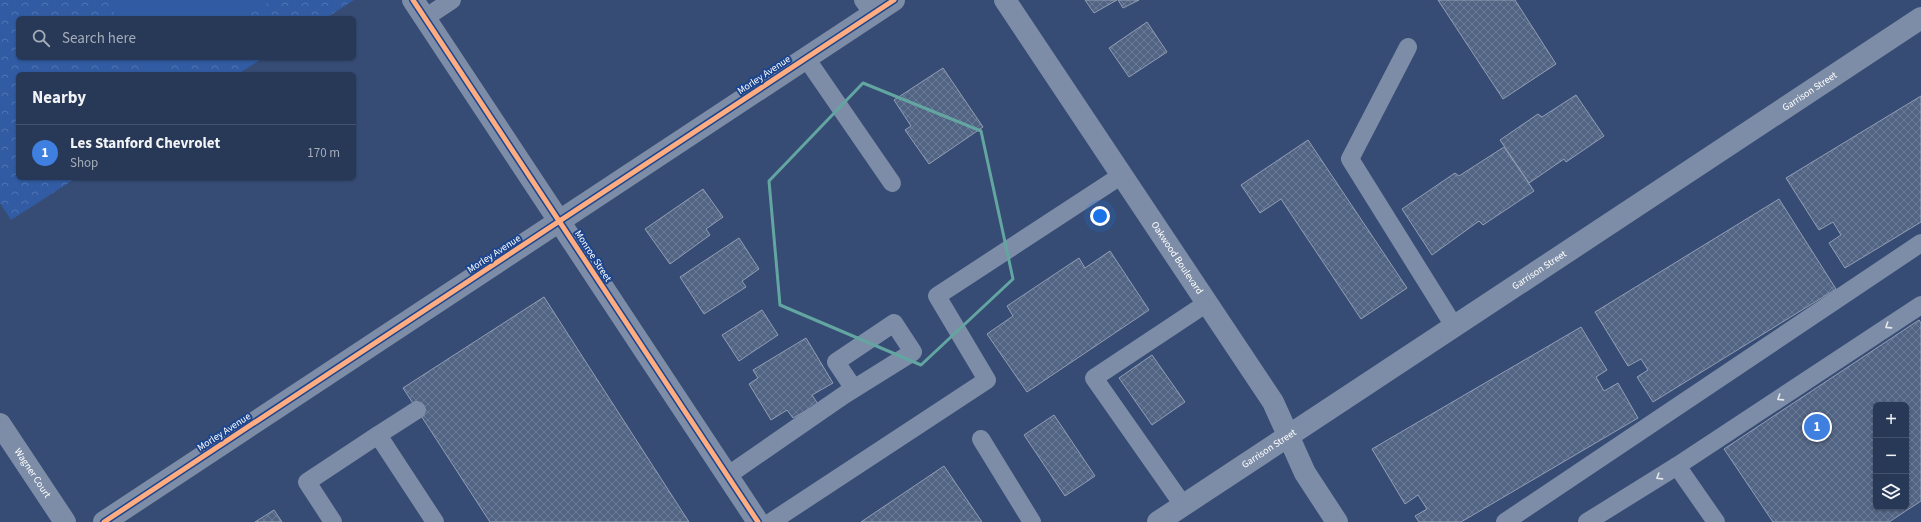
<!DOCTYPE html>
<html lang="en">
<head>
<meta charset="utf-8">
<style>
	:root { --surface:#283957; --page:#30405d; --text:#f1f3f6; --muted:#a5acba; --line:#44536d; --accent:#8bbbb9 }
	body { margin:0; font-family:"Source Sans 3",sans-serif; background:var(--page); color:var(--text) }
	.controls { position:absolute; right:12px; bottom:12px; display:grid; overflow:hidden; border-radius:6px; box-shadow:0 1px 3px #0004 }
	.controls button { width:36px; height:36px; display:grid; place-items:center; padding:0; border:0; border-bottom:1px solid var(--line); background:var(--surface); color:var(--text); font:20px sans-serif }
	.you { position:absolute; left:1100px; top:216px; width:14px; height:14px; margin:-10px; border:3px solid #fff; border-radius:50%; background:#1a73e8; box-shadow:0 0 0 6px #1a73e833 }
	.badge { display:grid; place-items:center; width:26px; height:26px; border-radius:50%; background:var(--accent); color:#fff; font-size:13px; font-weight:700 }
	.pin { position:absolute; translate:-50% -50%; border:2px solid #fff; box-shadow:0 1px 4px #0006 }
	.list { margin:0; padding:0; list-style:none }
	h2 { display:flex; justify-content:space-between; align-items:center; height:52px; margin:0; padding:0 16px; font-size:17px }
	h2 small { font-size:13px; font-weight:400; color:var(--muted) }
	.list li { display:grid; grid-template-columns:26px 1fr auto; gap:12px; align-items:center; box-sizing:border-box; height:56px; padding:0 16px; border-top:1px solid var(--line) }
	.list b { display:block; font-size:15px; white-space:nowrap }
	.list p { margin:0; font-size:13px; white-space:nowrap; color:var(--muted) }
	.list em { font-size:13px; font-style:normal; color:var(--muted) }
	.icon { flex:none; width:22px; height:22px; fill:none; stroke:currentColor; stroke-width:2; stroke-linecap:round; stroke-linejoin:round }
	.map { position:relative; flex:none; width:1921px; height:522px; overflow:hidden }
	.search { position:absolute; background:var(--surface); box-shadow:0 1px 3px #0004; left:16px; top:16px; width:340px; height:44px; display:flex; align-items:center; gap:10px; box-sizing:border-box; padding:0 14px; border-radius:6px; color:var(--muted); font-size:15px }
	.panel { position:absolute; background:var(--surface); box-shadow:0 1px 3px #0004; left:16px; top:72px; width:340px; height:108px; border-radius:6px }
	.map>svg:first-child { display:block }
</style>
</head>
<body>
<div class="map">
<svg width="1921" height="522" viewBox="0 0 1921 522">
	<defs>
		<pattern id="park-crowns" width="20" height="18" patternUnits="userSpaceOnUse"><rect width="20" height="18" fill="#315ca3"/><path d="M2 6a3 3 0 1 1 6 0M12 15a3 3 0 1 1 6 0" fill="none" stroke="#5074b1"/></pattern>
		<pattern id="building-cross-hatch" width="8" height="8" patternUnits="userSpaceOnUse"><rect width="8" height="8" fill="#526483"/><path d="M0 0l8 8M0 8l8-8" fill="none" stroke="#6c7b96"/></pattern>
	</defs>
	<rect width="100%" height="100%" fill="#364c74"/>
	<!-- park -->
	<polygon fill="url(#park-crowns)" points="0,0 354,0 326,18 18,18 18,58 263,58 238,74 18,74 18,178 76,178 11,220 0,203"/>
	<!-- pitch -->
	<g fill="#315ca3">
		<polygon points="106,0 272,0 244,18 118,18"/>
		<polygon points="145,58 184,58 160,74 156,74"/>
	</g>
	<!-- building -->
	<g fill="url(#building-cross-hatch)" stroke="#929eb5" fill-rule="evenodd">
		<polygon points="1085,0 1117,0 1094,13"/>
		<polygon points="1118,0 1139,0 1123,8"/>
		<polygon points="1438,0 1515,0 1556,64 1503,99"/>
		<polygon points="1147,22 1167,52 1129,77 1109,48"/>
		<polygon points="943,68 983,127 929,164 905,130 911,126 894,100"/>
		<polygon points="1576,95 1604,136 1566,162 1564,159 1529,183 1500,140 1538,114 1542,117"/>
		<polygon points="1921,96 1921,222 1845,268 1829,243 1841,235 1833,222 1819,230 1786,178"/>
		<polygon points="1308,140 1407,288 1361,319 1281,199 1260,213 1241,185"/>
		<polygon points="1504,147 1534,191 1483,225 1479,221 1432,255 1402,209 1455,173 1459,176"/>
		<polygon points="703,189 723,217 706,229 710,235 670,264 645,229"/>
		<polygon points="1779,199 1836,289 1653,402 1637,377 1648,370 1641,359 1628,366 1595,312"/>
		<polygon points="739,238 759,269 742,281 746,287 704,314 680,277"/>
		<polygon points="1110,251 1149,310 1027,392 987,334 1013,316 1007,306 1079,258 1085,268"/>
		<polygon points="544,297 689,522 490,522 403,388"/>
		<polygon points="762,310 778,335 739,361 722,335"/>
		<path d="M1919 320 1921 323V501L1889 522H1773L1724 449ZM1876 405H1906V507H1876Z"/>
		<polygon points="1581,327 1607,370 1596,377 1604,391 1618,383 1638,418 1461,522 1419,522 1415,516 1427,509 1418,495 1405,504 1372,449"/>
		<polygon points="806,338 833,383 812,395 818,404 793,418 787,410 771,420 749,384 758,378 753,370"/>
		<polygon points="1152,355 1185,402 1152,425 1119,378"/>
		<polygon points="1054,415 1095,476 1065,496 1024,435"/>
		<polygon points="944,466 982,522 861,522"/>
		<polygon points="274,510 282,522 255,522"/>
	</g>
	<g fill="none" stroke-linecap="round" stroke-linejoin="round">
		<!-- lane -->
		<g stroke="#7d8da7" stroke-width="18">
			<polyline points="863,0 873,14"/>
			<polyline points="425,18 452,0"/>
			<polyline points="1408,47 1350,159 1454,326"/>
			<polyline points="806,58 892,183"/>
			<polyline points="378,435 417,410"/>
			<polyline points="981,439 1032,522"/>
			<polyline points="1677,466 1716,522"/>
			<polyline points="727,476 844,395 913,352 894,323 836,362 854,389"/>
			<polyline points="1183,505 1094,378 1207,303"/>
			<polyline points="333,522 307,482 378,435 435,522"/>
			<polyline points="771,522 987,380 937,296 1122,175"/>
			<polyline points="1505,522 1921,243"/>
			<polyline points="1587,522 1677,466 1921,305"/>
		</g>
		<!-- street -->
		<g stroke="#7d8da7" stroke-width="22">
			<polyline points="413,0 758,522"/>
			<path id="s1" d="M1005 0 1273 402 1305 473 1337 522"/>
			<path id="s2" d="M0 424 65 522"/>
			<polyline points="104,522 894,0"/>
			<path id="s3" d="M1158 522 1921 18"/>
		</g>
		<defs>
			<g id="cycleway">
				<polyline points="413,0 758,522"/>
				<polyline points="104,522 894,0"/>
			</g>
		</defs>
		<!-- cycleway casing -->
		<use href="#cycleway" stroke="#1d458d" stroke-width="8"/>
		<!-- cycleway -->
		<use href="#cycleway" stroke="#ffac80" stroke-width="5"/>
	</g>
	<!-- one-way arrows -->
	<defs><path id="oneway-chevron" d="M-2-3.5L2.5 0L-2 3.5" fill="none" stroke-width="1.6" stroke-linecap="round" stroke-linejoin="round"/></defs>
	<g stroke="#e5e8ed">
		<use href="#oneway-chevron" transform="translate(1888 326) rotate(147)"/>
		<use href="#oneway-chevron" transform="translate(1780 398) rotate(147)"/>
		<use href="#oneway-chevron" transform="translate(1659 477) rotate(148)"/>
	</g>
	<!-- marked area -->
	<path fill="none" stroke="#63a6a1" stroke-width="3" stroke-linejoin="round" d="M863 83 981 131 1013 279 921 365 780 305 769 181Z"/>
	<g text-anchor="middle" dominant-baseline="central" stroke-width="4" stroke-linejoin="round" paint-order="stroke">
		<!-- street labels -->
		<g font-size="10" fill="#fff" stroke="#1d458d">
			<text transform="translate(764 75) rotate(-34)">Morley Avenue</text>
			<text stroke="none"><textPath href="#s3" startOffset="781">Garrison Street</textPath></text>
			<text transform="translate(494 254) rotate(-33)">Morley Avenue</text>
			<text transform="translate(593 256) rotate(57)">Monroe Street</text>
			<text stroke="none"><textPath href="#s1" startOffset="310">Oakwood Boulevard</textPath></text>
			<text stroke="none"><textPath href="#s3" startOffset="457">Garrison Street</textPath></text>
			<text transform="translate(224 432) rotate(-33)">Morley Avenue</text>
			<text stroke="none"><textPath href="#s3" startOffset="133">Garrison Street</textPath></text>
			<text stroke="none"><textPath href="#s2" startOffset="59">Wagner Court</textPath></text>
		</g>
	</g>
</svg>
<div class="controls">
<button>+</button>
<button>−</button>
<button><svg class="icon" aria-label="layers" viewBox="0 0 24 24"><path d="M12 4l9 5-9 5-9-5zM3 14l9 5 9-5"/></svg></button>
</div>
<div class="you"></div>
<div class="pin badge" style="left:1817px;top:427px;background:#3f7fe0">1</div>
<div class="search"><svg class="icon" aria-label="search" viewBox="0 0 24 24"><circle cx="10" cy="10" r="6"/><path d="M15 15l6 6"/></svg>Search here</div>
<section class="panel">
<h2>Nearby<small></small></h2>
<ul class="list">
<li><span class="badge" style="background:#3f7fe0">1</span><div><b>Les Stanford Chevrolet</b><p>Shop</p></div><em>170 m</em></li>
</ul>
</section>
</div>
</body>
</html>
